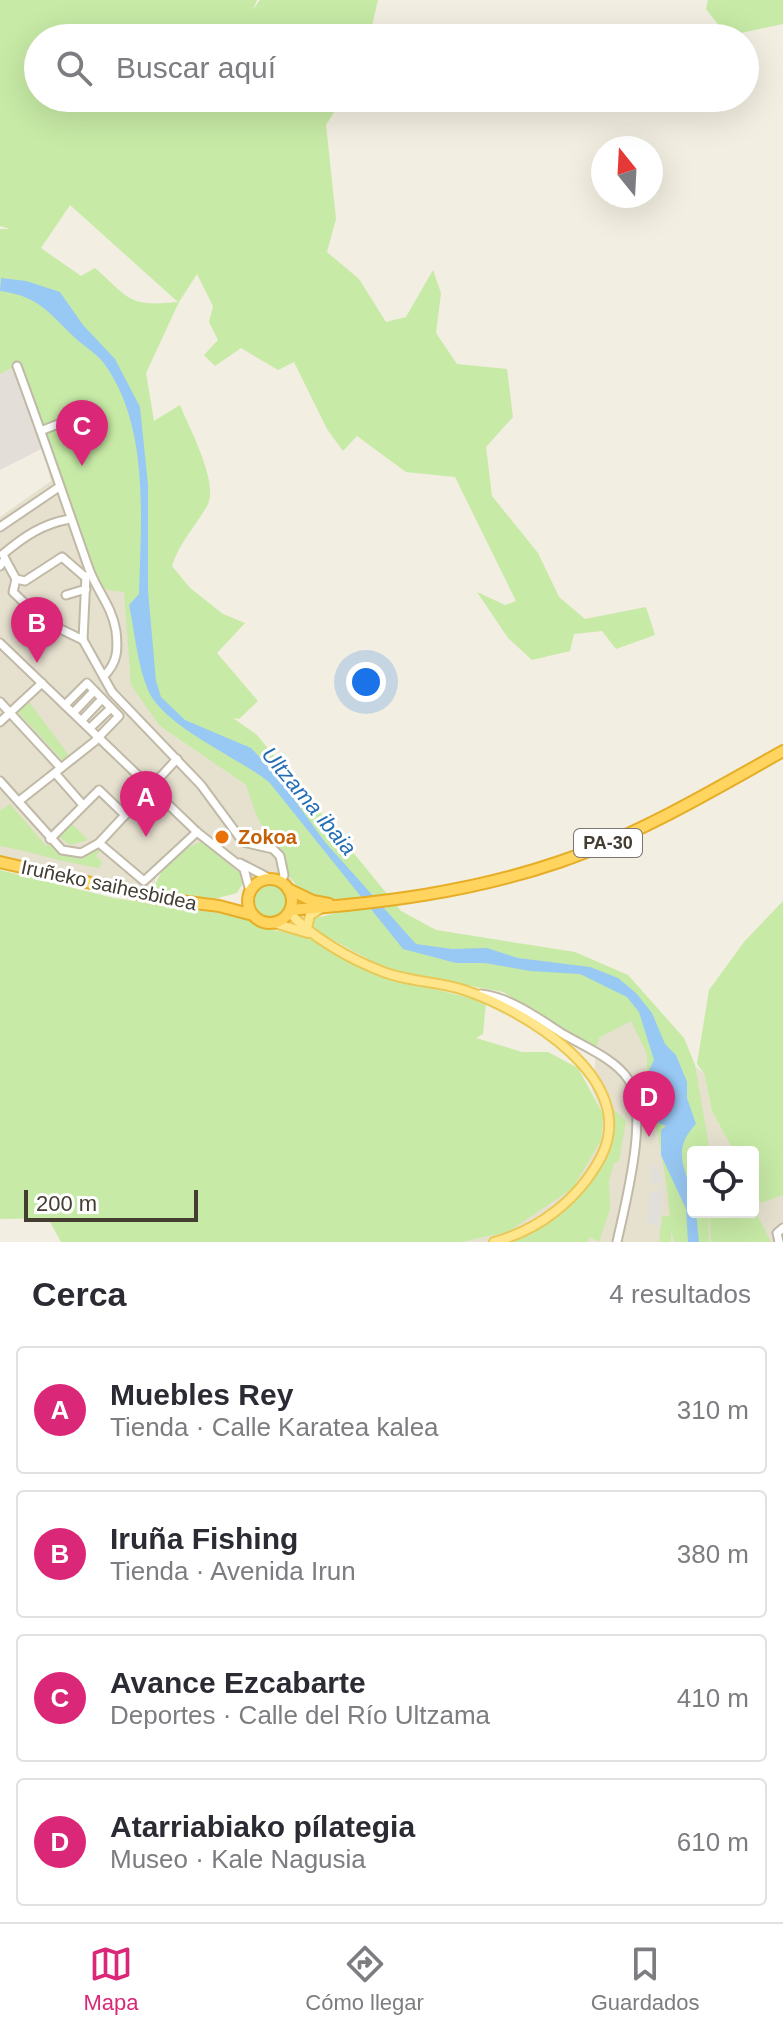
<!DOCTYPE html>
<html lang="es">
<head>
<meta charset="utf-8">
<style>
	:root { --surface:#fff; --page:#f7f7f7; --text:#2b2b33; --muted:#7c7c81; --line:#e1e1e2; --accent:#db2777 }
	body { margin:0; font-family:Helvetica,sans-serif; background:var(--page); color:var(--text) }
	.controls { position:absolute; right:24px; bottom:24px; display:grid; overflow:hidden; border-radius:8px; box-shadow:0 8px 32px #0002 }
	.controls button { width:72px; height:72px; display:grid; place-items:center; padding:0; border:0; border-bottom:2px solid var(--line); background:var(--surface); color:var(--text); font:40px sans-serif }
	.compass { position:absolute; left:591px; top:136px; width:72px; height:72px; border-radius:50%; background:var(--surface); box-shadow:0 8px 32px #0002; rotate:342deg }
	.scale { position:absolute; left:24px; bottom:20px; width:174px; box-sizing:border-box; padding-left:8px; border:4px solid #433d32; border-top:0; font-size:22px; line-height:28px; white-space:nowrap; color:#433d32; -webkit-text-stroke:6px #fff; paint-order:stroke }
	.you { position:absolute; left:366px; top:682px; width:28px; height:28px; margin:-20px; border:6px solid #fff; border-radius:50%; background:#1a73e8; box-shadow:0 0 0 12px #1a73e833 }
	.badge { display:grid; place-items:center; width:52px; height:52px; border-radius:50%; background:var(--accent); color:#fff; font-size:26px; font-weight:700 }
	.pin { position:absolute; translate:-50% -66px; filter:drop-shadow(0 2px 4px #0008) }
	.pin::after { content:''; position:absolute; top:42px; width:28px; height:24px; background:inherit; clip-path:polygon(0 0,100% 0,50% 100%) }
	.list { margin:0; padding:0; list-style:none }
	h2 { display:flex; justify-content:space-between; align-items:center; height:104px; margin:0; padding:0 32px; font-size:34px }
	h2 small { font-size:26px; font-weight:400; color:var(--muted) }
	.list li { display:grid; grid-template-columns:52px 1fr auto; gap:24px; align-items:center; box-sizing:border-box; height:128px; margin:0 16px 16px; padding:0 16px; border:2px solid var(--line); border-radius:8px }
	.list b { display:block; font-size:30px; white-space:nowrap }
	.list p { margin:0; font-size:26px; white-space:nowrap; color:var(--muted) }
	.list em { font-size:26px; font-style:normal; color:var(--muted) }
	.icon { flex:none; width:44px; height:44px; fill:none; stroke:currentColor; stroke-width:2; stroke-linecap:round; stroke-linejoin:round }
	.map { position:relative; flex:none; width:783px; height:1242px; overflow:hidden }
	.search { position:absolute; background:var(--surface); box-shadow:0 8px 32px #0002; left:24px; right:24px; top:24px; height:88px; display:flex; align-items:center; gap:20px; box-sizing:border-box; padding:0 28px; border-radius:44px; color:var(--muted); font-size:30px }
	.sheet { height:680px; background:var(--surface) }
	nav { display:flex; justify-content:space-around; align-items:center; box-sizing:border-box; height:112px; border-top:2px solid var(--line); background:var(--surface); font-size:22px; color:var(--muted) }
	nav a { display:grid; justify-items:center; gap:4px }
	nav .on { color:var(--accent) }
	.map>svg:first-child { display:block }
</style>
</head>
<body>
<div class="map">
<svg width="783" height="1242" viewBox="0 0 783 1242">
	<rect width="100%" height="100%" fill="#f2eee1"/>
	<!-- residential -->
	<g fill="#e6e0cf">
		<polygon points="100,411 160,726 246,785 270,842 284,856 292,882 276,875 243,883 242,875 188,846 156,877 153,892 0,857 0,517 51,481 39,431"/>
		<polygon points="631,1021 704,1073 712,1111 734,1152 693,1152 693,1212 753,1212 753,1187 762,1203 783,1195 783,1242 461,1242 508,1232 603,1114 592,1090 598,1038"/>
	</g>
	<!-- industrial -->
	<polygon fill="#e3ded7" points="17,366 43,448 0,470 0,374"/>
	<!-- green -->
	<g fill="#c7eaa6" fill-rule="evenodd">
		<path d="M0 0H257L253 10 260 0H378L369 38H38V98H343L326 125 336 219 327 252 359 279 386 322 406 317 433 270 441 293 436 333 457 364 507 369 513 417 486 447 492 496 538 553 559 597 585 619 646 607 655 635 616 649 602 631 574 634 570 651 532 660 508 638 477 592 505 605 516 601 455 477 406 472 357 436 343 451 327 429 294 362 278 370 241 348 215 366 204 355 218 340 209 322 213 306 197 274 179 302 146 373 154 421 180 405C189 428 220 484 207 506 195 527 179 543 172 566L190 588 223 614 245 623 217 653 258 701 239 719 233 718 257 735 401 911 436 930 575 952 628 975 684 1038 695 1065 710 1152H693V1212H708L709 1242H674L671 1231V1242H659L662 1216H670C668 1189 657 1106 641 1088V1082L647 1079V1054L631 1021 599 1038 597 1046 591 1045 503 992 388 970 311 928 315 918 341 912V900L313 898 300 891 288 874 284 856 270 842 256 814 246 785 160 726 131 685 124 592 107 590 96 579 46 432 16 366 0 374V229H10L0 226ZM70 205 178 302C128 307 130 299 95 268L81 276 41 248Z"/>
		<polygon points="708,0 783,0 783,24 727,36 706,9"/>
		<polygon points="29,702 70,757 64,762 17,711"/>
		<path d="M10 804 46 846 50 844 75 858 96 848 100 851 96 856 102 862 99 868C65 863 34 852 0 846V811Z"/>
		<polygon points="70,822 88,840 70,845 57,835 61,831 64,834"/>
		<path d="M202 842 242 875 243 883 237 893 214 899 153 892C158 870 179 848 202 842Z"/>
		<polygon points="0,870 114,898 244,917 273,930 315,939 381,976 486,1002 483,1034 476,1038 522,1052 548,1052 578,1068 603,1114 601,1140 573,1188 508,1232 461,1242 61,1242 48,1218 0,1219"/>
		<circle cx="271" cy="901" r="16"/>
		<polygon points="783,901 783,1195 761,1203 753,1187 753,1152 734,1152 712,1111 704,1073 697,1064 709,990 744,942"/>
		<path d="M612 1108 626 1121 619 1161 614 1163 609 1181 610 1209 599 1242 590 1237 587 1242H510C568 1222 614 1170 612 1108Z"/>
		<polygon points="753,1207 771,1242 711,1242 709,1212 753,1212"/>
	</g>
	<!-- parking -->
	<polygon fill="#e1dfda" points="658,1165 663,1190 659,1226 647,1224 650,1192 661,1190 660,1183 651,1184 652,1166"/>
	<!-- water -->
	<path fill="#98c8f4" d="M1 278 26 281 60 292 83 325 115 359 140 407 148 485V591L156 681 161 697 185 720 251 748 275 773 325 842 416 944 452 949 487 948 518 958 590 967 618 978 636 993 652 1013 665 1044 676 1055 687 1082V1098L696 1124C672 1149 684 1166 692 1194 697 1209 697 1225 699 1242H688L686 1209 661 1155V1130L666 1126 651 1120 649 1070 654 1060 639 1012 627 997 580 974 530 971 485 963H456L403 949 269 782C237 757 163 726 148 690 137 664 135 633 129 605L139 594C141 519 150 425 103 362 94 351 80 344 71 334 46 309 36 296 0 291Z"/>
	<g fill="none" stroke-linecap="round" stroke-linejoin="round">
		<defs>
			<g id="minor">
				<path d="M17 366C42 433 65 501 89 569 97 591 112 606 116 631 118 649 118 662 104 676"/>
				<polyline points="43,430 91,411"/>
				<polyline points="0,527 59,487"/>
				<polyline points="5,559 16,579 13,592 42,620 83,640 112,692 201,785 243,842 273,849 280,856 284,875 281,882"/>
				<path d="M0 566 5 559 3 554C25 536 42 524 70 519"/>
				<polyline points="16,579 25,581 62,557 84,576"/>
				<polyline points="66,595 86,589"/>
				<polyline points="83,640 86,576"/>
				<polyline points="0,643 197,832 244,869 250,891"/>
				<polyline points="0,702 61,768"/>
				<polyline points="74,712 94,691"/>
				<polyline points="82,720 102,699"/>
				<polyline points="0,722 42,683"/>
				<polyline points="90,728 111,708"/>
				<polyline points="55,773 83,805"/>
				<polyline points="0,781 62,850 81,853 99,843 177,759"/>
				<polyline points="19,801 94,742 119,716 87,683 65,705"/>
				<polyline points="50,839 99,790 125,815"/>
				<polyline points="99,843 144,881 197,832"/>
				<polyline points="240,863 271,879"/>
				<path d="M481 994C510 997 538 1018 563 1034 583 1046 615 1059 628 1079 650 1111 625 1205 617 1242"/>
				<polyline points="779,1242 777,1233 783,1228"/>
			</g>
			<g id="major">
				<path d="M289 912C311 937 350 959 381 971 407 982 437 981 464 990 525 1010 641 1080 601 1157 579 1199 539 1230 494 1242"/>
				<polyline points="274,923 308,933"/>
				<polyline points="307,928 310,915 320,909"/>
			</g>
			<g id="highway">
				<polyline points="0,862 156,898 219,906 253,915"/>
				<circle cx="270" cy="901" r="22"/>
				<polyline points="288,889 313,901 329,904"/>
				<path d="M290 910C382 903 471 892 559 862 638 835 710 792 783 751"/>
			</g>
		</defs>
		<!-- minor casing -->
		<use href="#minor" stroke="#c0b9a6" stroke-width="11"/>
		<!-- major casing -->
		<use href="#major" stroke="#eac856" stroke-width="12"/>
		<!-- highway casing -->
		<use href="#highway" stroke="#e6ad26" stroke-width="14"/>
		<!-- minor -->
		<use href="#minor" stroke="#fff" stroke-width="7"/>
		<!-- major -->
		<use href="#major" stroke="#ffe68d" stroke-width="8"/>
		<!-- highway -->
		<use href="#highway" stroke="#ffd45f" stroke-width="10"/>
	</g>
	<!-- markers -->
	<circle fill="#e8710a" stroke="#fff" stroke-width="3" cx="222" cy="837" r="8"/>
	<g text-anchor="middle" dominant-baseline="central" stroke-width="6" stroke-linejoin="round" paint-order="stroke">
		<!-- shield labels -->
		<rect fill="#fff" stroke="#7b7770" stroke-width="2" x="574" y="829" width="68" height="28" rx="6"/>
		<g font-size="18" font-weight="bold" fill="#433d32">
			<text x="608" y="843">PA-30</text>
		</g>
		<!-- food labels -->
		<g font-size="20" font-weight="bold" fill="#c56008" stroke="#fff" text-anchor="start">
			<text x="238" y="837">Zokoa</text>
		</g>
		<!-- street labels -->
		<g font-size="20" fill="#433d32" stroke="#fff">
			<text transform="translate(109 885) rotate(12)">Iruñeko saihesbidea</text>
		</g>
		<!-- water labels -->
		<g font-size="22" font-style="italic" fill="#266eb4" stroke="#fff">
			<text transform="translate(309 801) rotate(50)">Ultzama ibaia</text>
		</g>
	</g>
</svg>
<div class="controls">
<button><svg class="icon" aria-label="locate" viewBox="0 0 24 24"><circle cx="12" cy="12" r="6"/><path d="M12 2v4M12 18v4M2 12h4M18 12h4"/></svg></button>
</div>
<svg class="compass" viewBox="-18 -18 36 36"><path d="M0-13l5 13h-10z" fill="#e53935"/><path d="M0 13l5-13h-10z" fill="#7c7c81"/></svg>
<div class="scale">200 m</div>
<div class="you"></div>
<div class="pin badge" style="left:146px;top:837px">A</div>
<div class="pin badge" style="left:37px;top:663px">B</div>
<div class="pin badge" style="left:82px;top:466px">C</div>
<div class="pin badge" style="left:649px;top:1137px">D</div>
<div class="search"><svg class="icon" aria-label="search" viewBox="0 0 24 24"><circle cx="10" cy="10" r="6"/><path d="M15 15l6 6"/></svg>Buscar aquí</div>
</div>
<section class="sheet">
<h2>Cerca<small>4 resultados</small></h2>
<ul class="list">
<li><span class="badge">A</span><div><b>Muebles Rey</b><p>Tienda · Calle Karatea kalea</p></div><em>310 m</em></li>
<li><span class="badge">B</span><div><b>Iruña Fishing</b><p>Tienda · Avenida Irun</p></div><em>380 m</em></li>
<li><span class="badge">C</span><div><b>Avance Ezcabarte</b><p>Deportes · Calle del Río Ultzama</p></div><em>410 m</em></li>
<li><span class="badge">D</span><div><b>Atarriabiako pílategia</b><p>Museo · Kale Nagusia</p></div><em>610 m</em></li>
</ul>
</section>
<nav>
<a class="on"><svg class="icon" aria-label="map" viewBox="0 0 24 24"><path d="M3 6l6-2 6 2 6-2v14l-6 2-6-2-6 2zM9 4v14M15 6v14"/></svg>Mapa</a>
<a><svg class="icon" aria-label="directions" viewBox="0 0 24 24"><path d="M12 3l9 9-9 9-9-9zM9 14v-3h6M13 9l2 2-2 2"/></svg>Cómo llegar</a>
<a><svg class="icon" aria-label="saved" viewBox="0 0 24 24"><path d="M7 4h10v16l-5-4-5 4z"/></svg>Guardados</a>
</nav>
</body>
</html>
